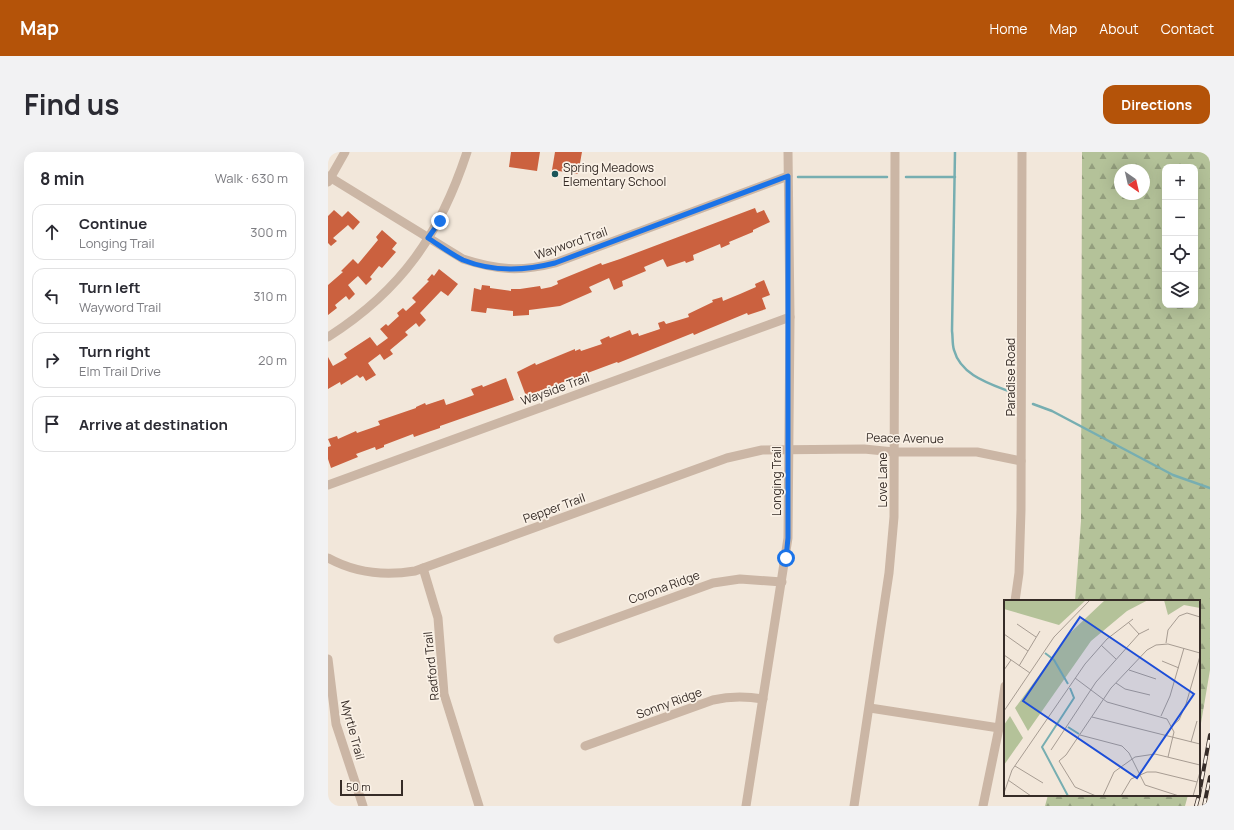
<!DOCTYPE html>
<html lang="en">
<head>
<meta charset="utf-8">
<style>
	:root { --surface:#fff; --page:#f2f2f3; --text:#2b2b33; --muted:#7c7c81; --line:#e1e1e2; --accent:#b45309 }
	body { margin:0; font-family:Manrope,sans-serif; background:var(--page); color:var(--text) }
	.controls { position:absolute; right:12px; top:12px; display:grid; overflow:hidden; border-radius:8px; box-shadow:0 4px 16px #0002 }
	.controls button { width:36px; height:36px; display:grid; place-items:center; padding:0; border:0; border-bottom:1px solid var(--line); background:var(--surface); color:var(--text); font:20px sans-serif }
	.compass { position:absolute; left:786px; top:12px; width:36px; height:36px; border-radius:50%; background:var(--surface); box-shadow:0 4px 16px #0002; rotate:146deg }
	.scale { position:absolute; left:12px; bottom:10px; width:63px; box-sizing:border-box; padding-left:4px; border:2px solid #362c27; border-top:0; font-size:11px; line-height:14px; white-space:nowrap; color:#362c27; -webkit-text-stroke:3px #faf1e6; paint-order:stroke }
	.stop { position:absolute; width:12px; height:12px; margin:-9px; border:3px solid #1a73e8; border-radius:50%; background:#fff }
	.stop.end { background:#1a73e8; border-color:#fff; box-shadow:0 1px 4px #0008 }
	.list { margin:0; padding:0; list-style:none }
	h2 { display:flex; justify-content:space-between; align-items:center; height:52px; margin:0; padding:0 16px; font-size:17px }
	h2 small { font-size:13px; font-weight:400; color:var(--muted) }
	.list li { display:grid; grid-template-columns:26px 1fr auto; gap:12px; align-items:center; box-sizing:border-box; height:56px; margin:0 8px 8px; padding:0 8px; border:1px solid var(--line); border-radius:12px }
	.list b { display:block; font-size:15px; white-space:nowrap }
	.list p { margin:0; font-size:13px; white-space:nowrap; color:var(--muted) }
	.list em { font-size:13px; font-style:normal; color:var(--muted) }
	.icon { flex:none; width:22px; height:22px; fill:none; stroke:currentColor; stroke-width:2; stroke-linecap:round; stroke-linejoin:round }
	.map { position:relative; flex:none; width:882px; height:654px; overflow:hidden; border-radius:12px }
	header { display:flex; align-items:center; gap:24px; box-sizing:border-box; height:56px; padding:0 20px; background:var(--accent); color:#fff }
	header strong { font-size:19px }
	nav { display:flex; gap:22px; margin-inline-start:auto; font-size:14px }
	.intro { display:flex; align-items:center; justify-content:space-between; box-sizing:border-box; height:96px; padding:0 24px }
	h1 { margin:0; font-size:28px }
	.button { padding:10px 18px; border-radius:12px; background:var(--accent); color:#fff; font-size:14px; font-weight:700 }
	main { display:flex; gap:24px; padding:0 24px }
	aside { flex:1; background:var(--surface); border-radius:12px; box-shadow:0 4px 16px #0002 }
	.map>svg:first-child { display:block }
</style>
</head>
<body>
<header>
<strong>Map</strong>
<nav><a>Home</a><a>Map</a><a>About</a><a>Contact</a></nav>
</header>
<div class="intro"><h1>Find us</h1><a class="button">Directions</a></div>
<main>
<aside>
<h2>8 min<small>Walk · 630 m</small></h2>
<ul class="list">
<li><svg class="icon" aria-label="ahead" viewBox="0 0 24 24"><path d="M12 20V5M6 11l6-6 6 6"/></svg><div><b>Continue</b><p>Longing Trail</p></div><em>300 m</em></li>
<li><svg class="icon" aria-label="left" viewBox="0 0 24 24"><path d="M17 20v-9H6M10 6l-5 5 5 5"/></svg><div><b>Turn left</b><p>Wayword Trail</p></div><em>310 m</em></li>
<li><svg class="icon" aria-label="right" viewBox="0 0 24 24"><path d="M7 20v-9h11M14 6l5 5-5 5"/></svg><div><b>Turn right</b><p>Elm Trail Drive</p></div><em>20 m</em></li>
<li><svg class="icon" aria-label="arrive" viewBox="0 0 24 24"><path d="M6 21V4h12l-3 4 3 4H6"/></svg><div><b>Arrive at destination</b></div></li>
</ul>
</aside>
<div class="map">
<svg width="882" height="654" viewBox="0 0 882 654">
	<defs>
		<pattern id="forest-firs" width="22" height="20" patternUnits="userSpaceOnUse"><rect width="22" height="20" fill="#b4c299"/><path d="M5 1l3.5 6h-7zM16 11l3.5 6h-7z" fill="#939e7d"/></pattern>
	</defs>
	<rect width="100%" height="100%" fill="#f2e7da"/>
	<!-- forest -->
	<g fill="url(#forest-firs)" fill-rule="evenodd">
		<path d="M754 0H882V518L871 583V449H747L753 369ZM837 15H867V153H837ZM792 18H816V42H792Z"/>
		<polygon points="720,643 860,643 857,654 717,654"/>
	</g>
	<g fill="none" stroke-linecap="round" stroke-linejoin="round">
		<!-- stream -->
		<g stroke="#77aeb1" stroke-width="2.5">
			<path d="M627 0 624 179C625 185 624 192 626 198 633 224 663 232 685 241"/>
			<polyline points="470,25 559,25"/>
			<polyline points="578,25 627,25"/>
			<polyline points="705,252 724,259 845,323 882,336"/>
		</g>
	</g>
	<!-- building -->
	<g fill="#cb613f">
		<polygon points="183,0 212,0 209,19 181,15"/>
		<polygon points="227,0 254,0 250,22 224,18"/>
		<polygon points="427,56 429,61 436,58 442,70 425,78 425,80 401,90 402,92 393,96 392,92 365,103 366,108 358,111 357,109 339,115 335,107 316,115 318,119 294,129 295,134 286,138 281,126 261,135 264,140 232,154 201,158 201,163 185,164 185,159 159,156 158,161 143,159 146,136 153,138 154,133 162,134 162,136 183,139 183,137 192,137 212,134 213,137 223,135 230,132 229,129 273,111 274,113 292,107"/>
		<polygon points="6,58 14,65 20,59 32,70 25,78 20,73 5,86 9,89 3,94 0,91 0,64"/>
		<polygon points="54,78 69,91 64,97 68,100 54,116 51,114 42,125 44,127 38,133 30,124 20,133 27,142 21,148 18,144 7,153 9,156 0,163 0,133 15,120 13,119 25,107 30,112 50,88 48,85"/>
		<polygon points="111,117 130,132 120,144 113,139 92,161 98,168 91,175 88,171 77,180 80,183 62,198 65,202 56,208 52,202 40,211 48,223 38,229 35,224 32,226 29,223 13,233 12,230 0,237 0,205 5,214 19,206 16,202 42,185 49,194 60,186 52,177 58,172 60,174 71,164 69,161 75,156 78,159 88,150 84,146 101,129 99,128 104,122 106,124"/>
		<polygon points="436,128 442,143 434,146 438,157 420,163 419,161 373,180 366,183 365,181 290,211 289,210 198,244 189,220 207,211 208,213 247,197 247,199 252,197 253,199 274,192 272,188 281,184 282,186 302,178 304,183 310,181 311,184 332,177 330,171 336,169 338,172 361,165 360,162 385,150 384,148 394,145 395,149 412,142 428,135 427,132"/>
		<polygon points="178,226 186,248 112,274 112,276 103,279 86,285 85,282 56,293 56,295 48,298 47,295 28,302 30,305 3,316 0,307 0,295 3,294 0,287 9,284 10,287 28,279 29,281 52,273 50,269 88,256 88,255 97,251 98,253 116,247 118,253 124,251 146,243 143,237 154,233 155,235"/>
	</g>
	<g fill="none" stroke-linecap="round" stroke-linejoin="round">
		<!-- minor -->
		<g stroke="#cbb6a5" stroke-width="9">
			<path d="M0 24 135 107C169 118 192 120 227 111L460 24"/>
			<polyline points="0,30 17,0"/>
			<path d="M0 185C74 138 112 82 139 0"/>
			<polyline points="0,333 462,165"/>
			<path d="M0 406C27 421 57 424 87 419L399 306 434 298 536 297 566 300H649L693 309"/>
			<polyline points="95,416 110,466 116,542 151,654"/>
			<polyline points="687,449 691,421 693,358 694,0"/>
			<polyline points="230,487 385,431 412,427 454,430"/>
			<polyline points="0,507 8,572 35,654"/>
			<polyline points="542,556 671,576"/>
			<path d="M257 594 385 548C402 544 417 544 435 547"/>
			<polyline points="418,654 460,386 462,165 460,0"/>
			<polyline points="526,654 561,421 566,365 567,0"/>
			<polyline points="655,654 671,576 677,534"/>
		</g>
		<defs>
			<g id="rail">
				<polyline points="871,643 882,583"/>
				<polyline points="868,654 871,643"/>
				<polyline points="876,654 882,625"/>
			</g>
		</defs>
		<!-- rail casing -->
		<use href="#rail" stroke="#362c27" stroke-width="4"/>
		<!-- rail -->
		<use href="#rail" stroke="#faf1e6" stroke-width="2.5" stroke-dasharray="8" stroke-linecap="butt"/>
	</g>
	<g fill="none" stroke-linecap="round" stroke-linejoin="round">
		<!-- route -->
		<path stroke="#1a73e8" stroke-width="5" d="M112 69 100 86C111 93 123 102 135 108 165 120 196 119 227 111L460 24V386L458 406"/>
	</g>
	<!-- markers -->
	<circle fill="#1b5559" stroke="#faf1e6" stroke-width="1.5" cx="227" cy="22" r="4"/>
	<g text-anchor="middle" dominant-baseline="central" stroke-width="3.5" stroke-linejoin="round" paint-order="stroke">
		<!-- poi labels -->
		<g font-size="12" fill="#362c27" stroke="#faf1e6" text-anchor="start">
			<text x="235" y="15">Spring Meadows<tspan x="235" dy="14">Elementary School</tspan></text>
		</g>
		<!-- street labels -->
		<g font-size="12" fill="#362c27" stroke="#faf1e6">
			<text transform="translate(243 91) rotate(-19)">Wayword Trail</text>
			<text transform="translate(682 225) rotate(-90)">Paradise Road</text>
			<text transform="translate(227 237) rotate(-20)">Wayside Trail</text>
			<text transform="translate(577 286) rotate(1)">Peace Avenue</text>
			<text transform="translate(554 328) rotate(-90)">Love Lane</text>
			<text transform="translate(448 329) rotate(-90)">Longing Trail</text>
			<text transform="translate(226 356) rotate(-20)">Pepper Trail</text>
			<text transform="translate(336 435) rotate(-20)">Corona Ridge</text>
			<text transform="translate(103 514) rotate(-96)">Radford Trail</text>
			<text transform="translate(341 551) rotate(-20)">Sonny Ridge</text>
			<text transform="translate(25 578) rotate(75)">Myrtle Trail</text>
		</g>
	</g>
	<!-- overview -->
	<g transform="translate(676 448)">
		<rect width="196" height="196" fill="#f2e7da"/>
		<path d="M101 0H144L123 11 87 41 24 131 11 108 66 33ZM160 0H196V8L180 5 164 15ZM6 116 19 138 0 165V125Z" fill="#b4c299"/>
		<path d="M0 0H82L55 25 0 9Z" fill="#b4c299"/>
		<path fill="none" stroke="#77aeb1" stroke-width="2" d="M41 53 50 60 64 84M64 127 75 134M64 196 38 147 70 98 66 88"/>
		<path fill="none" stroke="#a79c92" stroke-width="1" d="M124 22 135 34M13 24 32 37M0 34 24 51M162 43 164 30 175 16 183 13 196 17M97 45 112 59M0 55 26 73M158 61 175 68M15 66 36 31M0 70 7 60M125 70 152 79M71 78 103 102 163 119 170 132 164 157M112 83 121 89 146 95M0 111 50 37 86 0M157 116 166 96 180 48M88 117 196 144M168 126 175 120 182 104 196 56M76 135 118 146 125 153 141 185 175 196M187 142 193 121M47 150 92 82 135 34 145 29M11 166 39 183M4 180 27 196M0 193 8 170 81 64 103 39 129 19M92 196 71 187 55 161 62 155 107 88 143 50 152 45 164 44 196 53M99 196 110 172 131 157 151 154 196 165M117 196 127 179 143 172H152L193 182M189 196 196 172"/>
		<path fill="#1d4ed8" fill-opacity="0.15" stroke="#1d4ed8" stroke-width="2" d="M76 17 190 94 133 178 19 101Z"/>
		<rect width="196" height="196" fill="none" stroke="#362c27" stroke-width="2"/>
	</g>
</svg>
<div class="controls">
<button>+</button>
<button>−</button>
<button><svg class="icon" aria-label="locate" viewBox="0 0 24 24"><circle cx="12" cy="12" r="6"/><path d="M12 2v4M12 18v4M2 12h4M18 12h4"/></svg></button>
<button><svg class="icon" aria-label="layers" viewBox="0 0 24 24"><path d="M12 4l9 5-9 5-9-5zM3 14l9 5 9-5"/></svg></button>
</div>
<svg class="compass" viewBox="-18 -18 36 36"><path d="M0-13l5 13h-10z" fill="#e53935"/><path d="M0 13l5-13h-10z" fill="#7c7c81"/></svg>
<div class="scale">50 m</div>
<div class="stop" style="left:458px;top:406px"></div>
<div class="stop end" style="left:112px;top:69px"></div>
</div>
</main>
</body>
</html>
